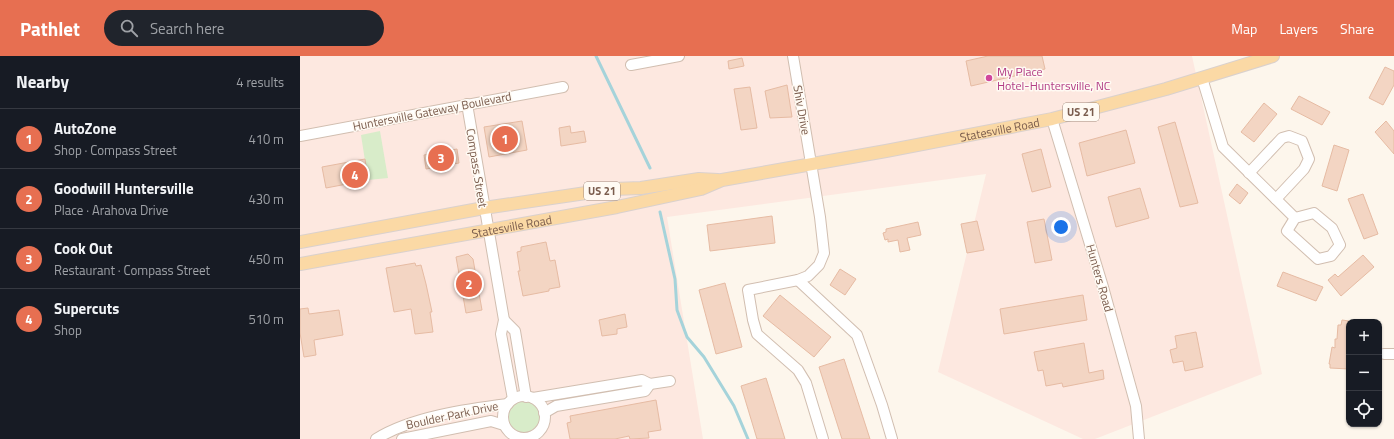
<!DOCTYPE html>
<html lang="en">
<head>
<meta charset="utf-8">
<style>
	:root { --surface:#171b24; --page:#20242c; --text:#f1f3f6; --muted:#9ea1a6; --line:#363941; --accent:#e76f51 }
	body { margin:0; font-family:"Titillium Web",sans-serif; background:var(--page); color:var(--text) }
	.controls { position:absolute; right:12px; bottom:12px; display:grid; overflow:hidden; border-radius:8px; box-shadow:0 1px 3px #0004 }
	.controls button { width:36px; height:36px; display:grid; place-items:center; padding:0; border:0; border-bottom:1px solid var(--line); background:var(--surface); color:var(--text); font:20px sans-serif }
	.you { position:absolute; left:761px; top:171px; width:14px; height:14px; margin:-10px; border:3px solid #fff; border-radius:50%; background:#1a73e8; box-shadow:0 0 0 6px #1a73e833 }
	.badge { display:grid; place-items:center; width:26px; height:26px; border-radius:50%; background:var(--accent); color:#fff; font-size:13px; font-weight:700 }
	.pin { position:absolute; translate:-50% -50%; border:2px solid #fff; box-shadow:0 1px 4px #0006 }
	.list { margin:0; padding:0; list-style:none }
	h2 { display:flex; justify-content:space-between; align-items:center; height:52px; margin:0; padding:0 16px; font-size:17px }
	h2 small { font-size:13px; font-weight:400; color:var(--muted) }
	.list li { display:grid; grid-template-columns:26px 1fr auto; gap:12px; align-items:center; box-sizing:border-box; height:60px; padding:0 16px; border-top:1px solid var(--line) }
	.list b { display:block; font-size:15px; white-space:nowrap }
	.list p { margin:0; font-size:13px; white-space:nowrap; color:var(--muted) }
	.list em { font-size:13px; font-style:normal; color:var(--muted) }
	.icon { flex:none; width:22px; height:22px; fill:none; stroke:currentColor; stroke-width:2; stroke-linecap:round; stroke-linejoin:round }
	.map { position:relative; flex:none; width:1094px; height:383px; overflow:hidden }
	header { display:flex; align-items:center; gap:24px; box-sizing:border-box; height:56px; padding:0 20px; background:var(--accent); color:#fff }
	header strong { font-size:19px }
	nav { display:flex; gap:22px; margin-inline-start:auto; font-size:14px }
	.search { width:280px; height:36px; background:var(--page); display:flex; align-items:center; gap:10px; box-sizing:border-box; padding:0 14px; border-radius:22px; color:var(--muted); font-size:15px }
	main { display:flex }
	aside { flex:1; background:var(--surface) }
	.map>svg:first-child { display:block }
</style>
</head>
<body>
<header>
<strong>Pathlet</strong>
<div class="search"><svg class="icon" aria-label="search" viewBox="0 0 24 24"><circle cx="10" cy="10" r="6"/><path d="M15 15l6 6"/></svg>Search here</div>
<nav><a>Map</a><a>Layers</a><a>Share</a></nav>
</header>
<main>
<aside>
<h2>Nearby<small>4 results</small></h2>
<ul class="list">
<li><span class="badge">1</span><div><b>AutoZone</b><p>Shop · Compass Street</p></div><em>410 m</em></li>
<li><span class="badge">2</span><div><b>Goodwill Huntersville</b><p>Place · Arahova Drive</p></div><em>430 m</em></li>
<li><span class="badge">3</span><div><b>Cook Out</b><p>Restaurant · Compass Street</p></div><em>450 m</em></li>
<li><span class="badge">4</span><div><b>Supercuts</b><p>Shop</p></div><em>510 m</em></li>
</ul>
</aside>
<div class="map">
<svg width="1094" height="383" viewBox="0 0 1094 383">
	<rect width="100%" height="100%" fill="#fdf6ec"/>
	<!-- commercial -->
	<polygon fill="#fde8e0" points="0,0 892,0 962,318 795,383 783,383 638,316 686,118 367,161 403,383 0,383"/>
	<!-- green -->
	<g fill="#d8ecc9">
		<polygon points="80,75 88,122 68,124 61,79"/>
		<circle cx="224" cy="362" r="21"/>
	</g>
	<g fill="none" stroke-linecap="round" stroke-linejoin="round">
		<!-- stream -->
		<g stroke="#a5d3da" stroke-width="3">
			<polyline points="296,0 350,112"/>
			<polyline points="360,156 375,223 377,254 387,281 404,301 434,350 448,383"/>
		</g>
	</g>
	<!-- building -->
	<g fill="#f3d5c3" stroke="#e6bba3">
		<polygon points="688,0 742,0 745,13 671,30 666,5"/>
		<polygon points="442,2 444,10 429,13 428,5"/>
		<polygon points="1085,11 1094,15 1094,29 1083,49 1069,42"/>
		<polygon points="487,29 492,61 470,62 465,35"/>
		<polygon points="450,31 457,72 441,74 434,33"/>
		<polygon points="999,40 1030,56 1022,69 991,53"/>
		<polygon points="964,47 977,58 954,86 941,76"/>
		<polygon points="222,65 227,94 189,101 184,71"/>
		<polygon points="1086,65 1094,75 1094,98 1075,76"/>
		<polygon points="875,66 898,147 880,151 858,71"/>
		<polygon points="270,70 271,77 284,75 286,86 261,90 259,72"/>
		<polygon points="826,74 835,107 787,120 779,87"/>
		<polygon points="1034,89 1049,94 1037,135 1022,130"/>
		<polygon points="157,93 159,107 126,113 124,99"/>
		<polygon points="741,93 751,131 732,136 722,98"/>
		<polygon points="65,103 68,124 26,132 22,111"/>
		<polygon points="937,128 948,137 940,148 929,139"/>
		<polygon points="840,132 849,162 816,171 808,141"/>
		<polygon points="1063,138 1078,178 1064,183 1048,143"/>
		<polygon points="472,160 475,187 410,195 407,169"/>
		<polygon points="744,163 752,204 735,207 727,166"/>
		<polygon points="677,165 684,194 667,197 661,168"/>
		<polygon points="618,166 621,179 607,182 610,194 600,196 598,184 588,186 588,183 585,184 583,177 586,176 586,173"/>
		<polygon points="246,186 250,205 255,204 260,231 249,233 249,235 223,240 218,215 220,215 217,196 221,195 221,191"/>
		<polygon points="168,198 173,203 182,254 166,257 156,201"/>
		<polygon points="1063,199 1074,211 1041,240 1028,224 1035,218 1038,221"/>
		<polygon points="115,207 116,210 121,209 126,228 132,256 130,256 133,276 115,278 111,253 94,256 86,212"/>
		<polygon points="540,213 556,223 545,239 530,229"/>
		<polygon points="983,216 1023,231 1016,245 977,230"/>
		<polygon points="425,227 442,291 416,298 399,234"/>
		<polygon points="480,239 531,281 514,301 463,260"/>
		<polygon points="783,239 787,264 704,278 700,253"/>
		<polygon points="8,252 9,258 39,254 43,279 14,284 16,299 4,301 0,277 0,253"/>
		<polygon points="325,258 327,271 317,273 317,278 302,280 299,264"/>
		<polygon points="1042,264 1049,265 1049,313 1030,312 1030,308 1029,308 1032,291 1035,292 1035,283 1037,283 1038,269 1041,269"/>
		<polygon points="896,276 903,311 885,315 883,305 873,307 870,294 877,292 875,280"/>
		<polygon points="784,287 789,317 803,314 804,323 763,331 762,327 746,330 743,314 738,315 734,296"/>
		<polygon points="544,303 570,383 542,383 519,311"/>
		<polygon points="466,322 485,383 457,383 441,330"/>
		<polygon points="356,344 361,374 348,376 349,382 330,383 329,380 315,383 270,383 267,367 271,366 270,360"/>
	</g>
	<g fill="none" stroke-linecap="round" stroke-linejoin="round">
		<defs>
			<g id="minor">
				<polyline points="493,0 520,161 524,197 519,209 508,220 498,224 448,234 453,264 457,278 498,314 506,327 523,383"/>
				<polyline points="331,9 379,0"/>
				<polyline points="902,22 923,91 995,162 987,175 1018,203 1031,200 1040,189 1032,172 1014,157 995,162"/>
				<polyline points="167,48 204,264 201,278 213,343"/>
				<polyline points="752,63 803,231 836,350 839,383"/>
				<polyline points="0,80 263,31"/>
				<polyline points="949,117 982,82 989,80 1002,85 1009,103 1004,113 976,143"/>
				<polyline points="498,224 557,279 582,349 592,383"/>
				<polyline points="204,264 215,275 226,341"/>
				<polyline points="1084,298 1094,298"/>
				<polyline points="350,328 370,325"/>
				<circle cx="224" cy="361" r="21"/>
				<polyline points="233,342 342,324 350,328 345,335 256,350 244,357"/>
				<path d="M76 383C111 361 167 353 208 348"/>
				<polyline points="102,383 191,365 204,369"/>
			</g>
			<g id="major">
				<polyline points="0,186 184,152 313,133 341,132 399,123 418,124"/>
				<path id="s1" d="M0 208 317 151 401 133 422 124 586 95 752 63 866 33 973 0"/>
			</g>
		</defs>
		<!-- minor casing -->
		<use href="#minor" stroke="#d1beb0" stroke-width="12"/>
		<!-- major casing -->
		<use href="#major" stroke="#dad1cd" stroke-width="14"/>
		<!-- minor -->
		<use href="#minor" stroke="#fff" stroke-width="10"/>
		<!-- major -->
		<use href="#major" stroke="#fbd9a5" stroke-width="12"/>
	</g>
	<!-- markers -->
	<circle fill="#d1479c" stroke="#fffaf3" stroke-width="1.5" cx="689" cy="22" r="4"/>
	<g text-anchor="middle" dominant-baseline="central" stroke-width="3" stroke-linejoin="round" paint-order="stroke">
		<!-- shield labels -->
		<g fill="#fffaf3" stroke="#a28b7f" stroke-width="1">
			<rect x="763" y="47" width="36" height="18" rx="3"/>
			<rect x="284" y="126" width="36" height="18" rx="3"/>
		</g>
		<g font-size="11" font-weight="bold" fill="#7a5c4d">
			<text x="781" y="56">US 21</text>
			<text x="302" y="135">US 21</text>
		</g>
		<!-- hotel labels -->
		<g font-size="12" fill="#b23c85" stroke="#fffaf3" text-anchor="start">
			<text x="697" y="15">My Place<tspan x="697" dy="14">Hotel-Huntersville, NC</tspan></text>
		</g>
		<!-- street labels -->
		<g font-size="12" fill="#7a5c4d" stroke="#fffaf3">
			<text transform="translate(502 54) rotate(80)">Shiv Drive</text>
			<text transform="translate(132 55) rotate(-11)">Huntersville Gateway Boulevard</text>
			<text stroke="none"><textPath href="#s1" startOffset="713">Statesville Road</textPath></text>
			<text transform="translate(177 112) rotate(81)">Compass Street</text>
			<text stroke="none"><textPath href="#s1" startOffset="215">Statesville Road</textPath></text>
			<text transform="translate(800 222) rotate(74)">Hunters Road</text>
			<text transform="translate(152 359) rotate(-12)">Boulder Park Drive</text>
		</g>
	</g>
</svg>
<div class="controls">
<button>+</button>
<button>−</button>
<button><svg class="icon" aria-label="locate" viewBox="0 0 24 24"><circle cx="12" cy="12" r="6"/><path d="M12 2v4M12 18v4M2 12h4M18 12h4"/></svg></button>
</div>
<div class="you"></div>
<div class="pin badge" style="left:205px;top:83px">1</div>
<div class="pin badge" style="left:169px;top:228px">2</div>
<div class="pin badge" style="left:141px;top:102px">3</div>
<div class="pin badge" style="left:55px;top:119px">4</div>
</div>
</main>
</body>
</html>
